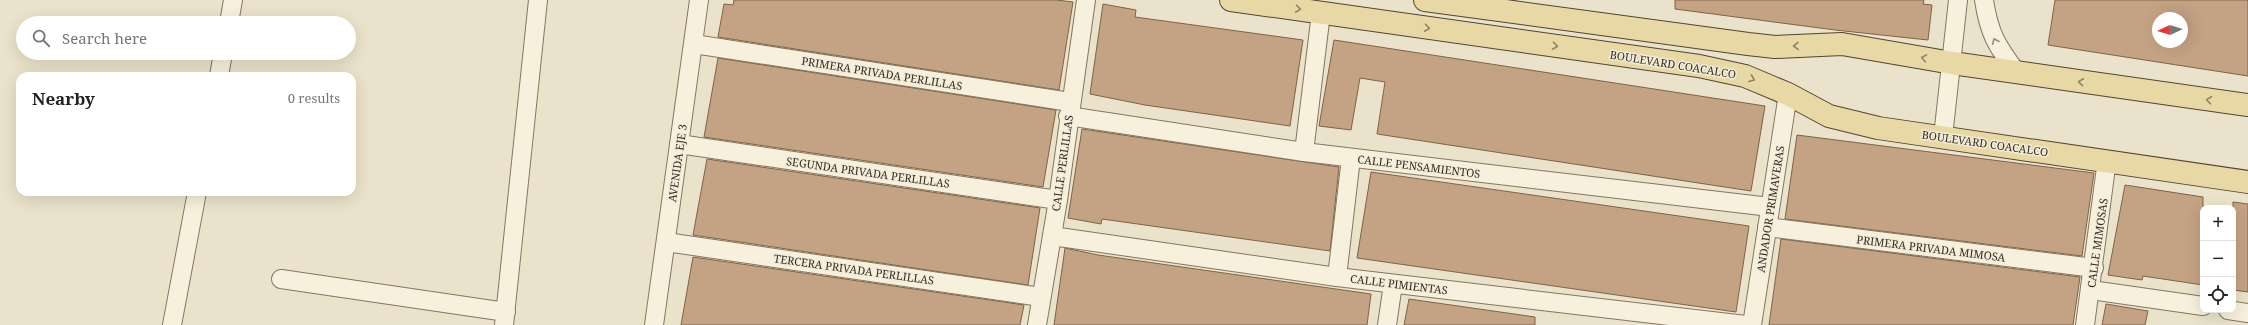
<!DOCTYPE html>
<html lang="en">
<head>
<meta charset="utf-8">
<style>
	:root { --surface:#fff; --page:#f2f2f2; --text:#222; --muted:#767676; --line:#e0e0e0 }
	body { margin:0; font-family:"Noto Serif",serif; background:var(--page); color:var(--text) }
	.controls { position:absolute; right:12px; bottom:12px; display:grid; overflow:hidden; border-radius:8px; box-shadow:0 4px 16px #0002 }
	.controls button { width:36px; height:36px; display:grid; place-items:center; padding:0; border:0; border-bottom:1px solid var(--line); background:var(--surface); color:var(--text); font:20px sans-serif }
	.compass { position:absolute; left:2152px; top:12px; width:36px; height:36px; border-radius:50%; background:var(--surface); box-shadow:0 4px 16px #0002; rotate:266deg }
	.list { margin:0; padding:0; list-style:none }
	h2 { display:flex; justify-content:space-between; align-items:center; height:52px; margin:0; padding:0 16px; font-size:17px }
	h2 small { font-size:13px; font-weight:400; color:var(--muted) }
	.icon { flex:none; width:22px; height:22px; fill:none; stroke:currentColor; stroke-width:2; stroke-linecap:round; stroke-linejoin:round }
	.map { position:relative; flex:none; width:2248px; height:325px; overflow:hidden }
	.search { position:absolute; background:var(--surface); box-shadow:0 4px 16px #0002; left:16px; top:16px; width:340px; height:44px; display:flex; align-items:center; gap:10px; box-sizing:border-box; padding:0 14px; border-radius:22px; color:var(--muted); font-size:15px }
	.panel { position:absolute; background:var(--surface); box-shadow:0 4px 16px #0002; left:16px; top:72px; width:340px; height:124px; border-radius:12px }
	.map>svg:first-child { display:block }
</style>
</head>
<body>
<div class="map">
<svg width="2248" height="325" viewBox="0 0 2248 325">
	<rect width="100%" height="100%" fill="#eae2ca"/>
	<!-- building -->
	<g fill="#c4a284" stroke="#816248" fill-rule="evenodd">
		<polygon points="734,0 1057,0 1073,2 1059,90 718,37 724,4 733,5"/>
		<polygon points="1675,0 1924,0 1923,4 1932,5 1928,40 1835,30 1675,9"/>
		<path d="M2055 0H2248V76L2048 45ZM2158 18H2182V42H2158Z"/>
		<polygon points="1103,4 1136,10 1135,17 1303,40 1290,126 1145,105 1090,94"/>
		<polygon points="1334,40 1765,106 1751,191 1377,134 1385,82 1360,78 1351,130 1319,126"/>
		<polygon points="718,58 1056,110 1043,187 704,137"/>
		<polygon points="1082,129 1339,167 1330,251 1102,219 1101,224 1068,218"/>
		<polygon points="1797,135 2094,173 2082,256 1785,219"/>
		<polygon points="707,159 1040,208 1028,285 693,235"/>
		<polygon points="1371,172 1749,226 1736,312 1357,258"/>
		<polygon points="2125,185 2203,197 2203,285 2143,276 2142,280 2108,275"/>
		<polygon points="2233,202 2248,204 2248,292 2233,290"/>
		<polygon points="1781,239 2080,277 2073,325 1769,325"/>
		<polygon points="1065,248 1098,255 1371,294 1367,325 1054,325"/>
		<polygon points="693,257 1024,305 1020,325 681,325"/>
		<polygon points="1409,299 1535,317 1535,325 1404,325"/>
		<polygon points="2106,304 2148,311 2145,325 2102,325"/>
	</g>
	<g fill="none" stroke-linecap="round" stroke-linejoin="round">
		<defs>
			<g id="minor">
				<path d="M1984 0C1989 34 1997 46 2017 73"/>
				<polyline points="229,23 233,0"/>
				<polyline points="694,44 1070,102"/>
				<polyline points="219,76 223,53"/>
				<polyline points="1068,116 1304,152 1770,207"/>
				<polyline points="1943,137 1958,0"/>
				<polyline points="679,144 1058,200"/>
				<polyline points="1304,152 1321,13"/>
				<polyline points="1767,227 2094,268"/>
				<polyline points="1052,236 1337,277 1746,325"/>
				<polyline points="666,242 1041,297"/>
				<polyline points="1337,277 1351,158"/>
				<polyline points="281,279 506,312"/>
				<polyline points="2091,290 2203,306"/>
				<polyline points="2228,310 2248,313"/>
				<polyline points="172,325 197,192"/>
				<polyline points="504,325 538,0"/>
				<polyline points="654,325 699,0"/>
				<polyline points="1037,325 1058,200 1086,0"/>
				<polyline points="1387,325 1393,284"/>
				<polyline points="1752,325 1788,94"/>
				<polyline points="2085,325 2107,160"/>
			</g>
			<g id="major">
				<polyline points="1231,0 1699,66 1745,76 1788,94 1829,116 1878,128 2248,182"/>
				<polyline points="1425,0 1748,44 1775,47 1842,44 1952,63 2248,105"/>
			</g>
		</defs>
		<!-- minor casing -->
		<use href="#minor" stroke="#857660" stroke-width="20"/>
		<!-- major casing -->
		<use href="#major" stroke="#534433" stroke-width="24"/>
		<!-- minor -->
		<use href="#minor" stroke="#f6f0dc" stroke-width="18"/>
		<!-- major -->
		<use href="#major" stroke="#e8d8a6" stroke-width="22"/>
	</g>
	<!-- one-way arrows -->
	<defs><path id="oneway-chevron" d="M-2-3.5L2.5 0L-2 3.5" fill="none" stroke-width="1.6" stroke-linecap="round" stroke-linejoin="round"/></defs>
	<g stroke="#908264">
		<use href="#oneway-chevron" transform="translate(1298 9) rotate(8)"/>
		<use href="#oneway-chevron" transform="translate(1427 28) rotate(8)"/>
		<use href="#oneway-chevron" transform="translate(1555 46) rotate(8)"/>
		<use href="#oneway-chevron" transform="translate(1796 46) rotate(178)"/>
		<use href="#oneway-chevron" transform="translate(1924 58) rotate(-170)"/>
		<use href="#oneway-chevron" transform="translate(1752 79) rotate(21)"/>
		<use href="#oneway-chevron" transform="translate(2081 82) rotate(-172)"/>
		<use href="#oneway-chevron" transform="translate(2209 100) rotate(-172)"/>
	</g>
	<use stroke="#968e7f" href="#oneway-chevron" transform="translate(1995 41) rotate(-113)"/>
	<g text-anchor="middle" dominant-baseline="central" stroke-width="3" stroke-linejoin="round" paint-order="stroke">
		<!-- street labels -->
		<g font-size="11" fill="#372d22" stroke="#f2ecd9">
			<text transform="translate(1673 64) rotate(9)">BOULEVARD COACALCO</text>
			<text transform="translate(882 73) rotate(9)">PRIMERA PRIVADA PERLILLAS</text>
			<text transform="translate(1985 143) rotate(8)">BOULEVARD COACALCO</text>
			<text transform="translate(677 163) rotate(-82)">AVENIDA EJE 3</text>
			<text transform="translate(1062 163) rotate(-82)">CALLE PERLILLAS</text>
			<text transform="translate(1419 166) rotate(7)">CALLE PENSAMIENTOS</text>
			<text transform="translate(868 172) rotate(8)">SEGUNDA PRIVADA PERLILLAS</text>
			<text transform="translate(1770 209) rotate(-81)">ANDADOR PRIMAVERAS</text>
			<text transform="translate(2097 243) rotate(-82)">CALLE MIMOSAS</text>
			<text transform="translate(1931 248) rotate(7)">PRIMERA PRIVADA MIMOSA</text>
			<text transform="translate(854 269) rotate(8)">TERCERA PRIVADA PERLILLAS</text>
			<text transform="translate(1399 284) rotate(7)">CALLE PIMIENTAS</text>
		</g>
	</g>
</svg>
<div class="controls">
<button>+</button>
<button>−</button>
<button><svg class="icon" aria-label="locate" viewBox="0 0 24 24"><circle cx="12" cy="12" r="6"/><path d="M12 2v4M12 18v4M2 12h4M18 12h4"/></svg></button>
</div>
<svg class="compass" viewBox="-18 -18 36 36"><path d="M0-13l5 13h-10z" fill="#e53935"/><path d="M0 13l5-13h-10z" fill="#767676"/></svg>
<div class="search"><svg class="icon" aria-label="search" viewBox="0 0 24 24"><circle cx="10" cy="10" r="6"/><path d="M15 15l6 6"/></svg>Search here</div>
<section class="panel">
<h2>Nearby<small>0 results</small></h2>
<ul class="list">
</ul>
</section>
</div>
</body>
</html>
